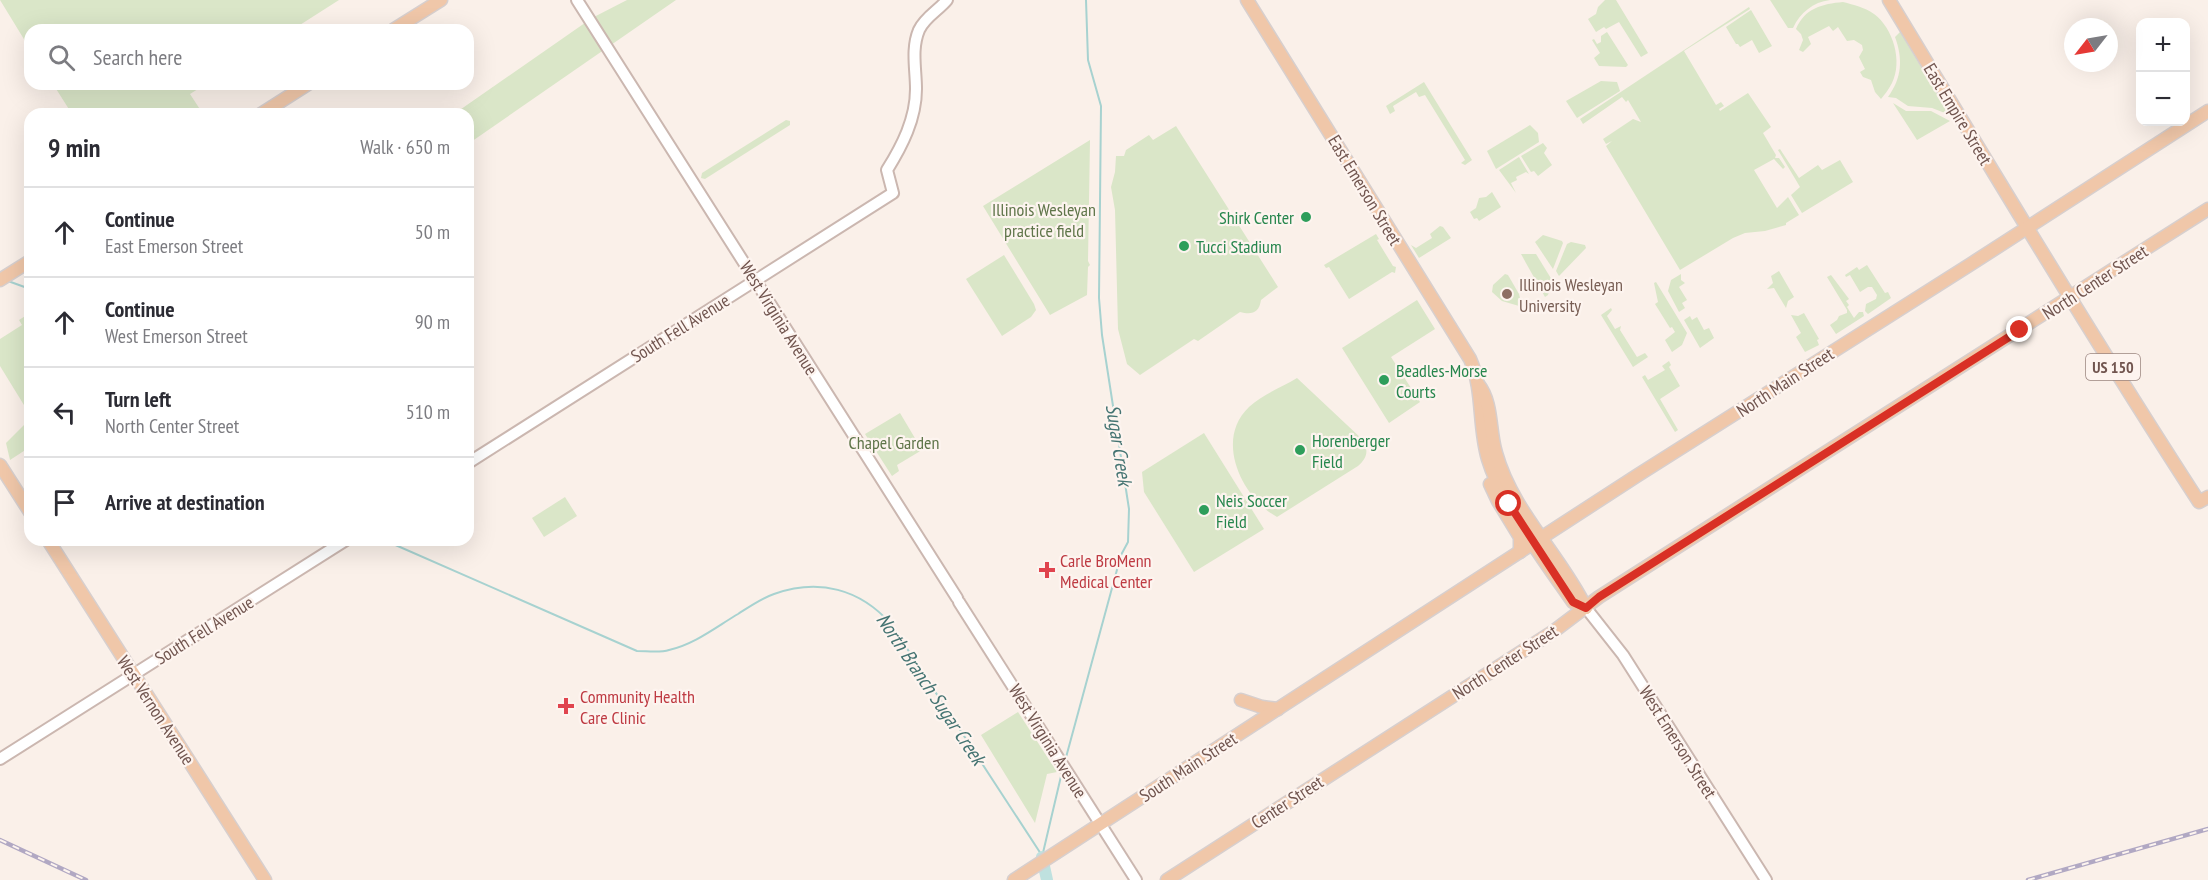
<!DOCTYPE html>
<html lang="en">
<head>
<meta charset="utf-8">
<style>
	:root { --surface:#fff; --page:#f2f2f3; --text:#2b2b33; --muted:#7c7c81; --line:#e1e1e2 }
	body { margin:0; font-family:"PT Sans Narrow",sans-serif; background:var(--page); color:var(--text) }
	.controls { position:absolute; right:18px; top:18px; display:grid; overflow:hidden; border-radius:12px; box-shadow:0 6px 24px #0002 }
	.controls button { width:54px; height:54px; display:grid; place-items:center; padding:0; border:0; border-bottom:2px solid var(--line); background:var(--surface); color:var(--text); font:30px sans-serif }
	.compass { position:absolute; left:2064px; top:18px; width:54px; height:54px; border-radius:50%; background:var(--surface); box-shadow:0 6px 24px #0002; rotate:239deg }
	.stop { position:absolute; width:18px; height:18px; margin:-14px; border:4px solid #d93025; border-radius:50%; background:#fff }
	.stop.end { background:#d93025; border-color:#fff; box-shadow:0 2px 6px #0008 }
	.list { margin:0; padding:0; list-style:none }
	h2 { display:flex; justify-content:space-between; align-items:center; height:78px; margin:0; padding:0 24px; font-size:26px }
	h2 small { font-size:20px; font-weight:400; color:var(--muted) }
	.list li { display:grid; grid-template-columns:39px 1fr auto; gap:18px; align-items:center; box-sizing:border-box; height:90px; padding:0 24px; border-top:2px solid var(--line) }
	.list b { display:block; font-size:22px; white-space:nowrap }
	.list p { margin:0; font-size:20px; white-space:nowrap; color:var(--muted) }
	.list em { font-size:20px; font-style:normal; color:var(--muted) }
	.icon { flex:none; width:33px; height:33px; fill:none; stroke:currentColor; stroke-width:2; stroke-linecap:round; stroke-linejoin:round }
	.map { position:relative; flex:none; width:2208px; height:880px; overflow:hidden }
	.search { position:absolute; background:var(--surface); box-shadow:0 6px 24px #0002; left:24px; top:24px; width:450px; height:66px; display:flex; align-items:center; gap:15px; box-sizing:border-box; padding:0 21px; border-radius:18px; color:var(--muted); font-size:22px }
	.panel { position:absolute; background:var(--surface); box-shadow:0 6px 24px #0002; left:24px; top:108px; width:450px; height:438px; border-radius:18px }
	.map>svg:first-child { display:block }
</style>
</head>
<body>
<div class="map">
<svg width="2208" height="880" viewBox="0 0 2208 880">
	<rect width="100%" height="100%" fill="#faf0e9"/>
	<!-- green -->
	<g fill="#dae6c8">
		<polygon points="0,0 339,0 292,30 30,30 30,49"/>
		<polygon points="627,0 676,0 468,144 468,114 454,114 592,18"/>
		<polygon points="1605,0 1616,0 1648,53 1641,57 1619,22 1606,29 1604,27 1596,32 1588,19 1596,14 1598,7"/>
		<path d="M1770 0H1830C1813 2 1800 13 1793 28H1788Z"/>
		<path d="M1843 2C1854 5 1864 7 1874 14 1893 28 1903 61 1892 83 1889 89 1885 94 1881 99L1875 92 1871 80 1863 77 1860 72 1865 69 1859 57 1863 50 1862 45 1854 40 1847 41 1838 27 1833 31 1829 26 1808 37 1811 44 1803 52 1799 50 1803 40 1801 34 1796 29C1805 8 1822 4 1843 2Z"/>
		<polygon points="1749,7 1750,9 1684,51 1716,105 1721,102 1724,106 1719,109 1720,111 1748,93 1771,127 1763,133 1776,155 1775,158 1779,158 1785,167 1783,169 1774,159 1754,170 1777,208 1788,197 1799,215 1786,223 1786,225 1765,231 1745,233 1733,238 1680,270 1606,146 1612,141 1606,144 1603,139 1633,119 1641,122 1628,100 1626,102 1622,97 1583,124 1580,119"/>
		<polygon points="1751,10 1772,46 1759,53 1752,40 1740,47 1738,44 1736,44 1726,27"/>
		<polygon points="1607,32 1628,65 1626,67 1599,66 1594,58 1600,53 1592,40 1594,39 1597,44 1601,42 1601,36"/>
		<path d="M1900 32 1950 115 1932 108 1908 106 1896 98 1888 97C1902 78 1903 59 1895 37Z"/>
		<polygon points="1601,81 1617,82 1620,91 1577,118 1566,101"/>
		<polygon points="1424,82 1472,160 1465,165 1461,163 1465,160 1425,95 1419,97 1416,92 1393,106 1395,111 1390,114 1386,106"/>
		<polygon points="53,84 206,84 190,94 203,114 72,114"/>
		<polygon points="1893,103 1906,111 1931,111 1950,121 1917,140"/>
		<polygon points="786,120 790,121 790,125 705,179 701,178 702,173"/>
		<polygon points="1530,125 1538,133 1539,142 1496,169 1487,151"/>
		<path d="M1176 126 1278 287 1261 300C1259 313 1252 315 1240 312L1198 341 1194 339 1140 375 1127 364 1118 329 1115 210 1111 187 1115 172 1116 156H1124L1126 150 1149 135 1153 140Z"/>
		<polygon points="1090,140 1088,261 1090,265 1088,267 1087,295 1050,315 983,206"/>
		<polygon points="1543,143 1547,148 1544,153 1552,165 1538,176 1534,171 1531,172 1521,156"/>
		<polygon points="1775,145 1778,150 1780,149 1799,178 1818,165 1822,170 1840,160 1853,182 1802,213 1791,195 1800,187"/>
		<polygon points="1519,157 1529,174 1526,172 1516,177 1517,180 1511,183 1516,193 1499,170"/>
		<polygon points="1492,192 1501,207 1479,221 1477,218 1474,219 1470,212 1476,208 1479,198 1486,197"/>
		<polygon points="1440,226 1443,227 1451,238 1419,258 1411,245 1416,248 1432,238 1430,234"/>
		<polygon points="1376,234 1379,239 1377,240 1393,266 1396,267 1395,273 1392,272 1349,299 1329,267 1326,268 1324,265"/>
		<polygon points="1543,235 1562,241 1563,243 1553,269 1535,242"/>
		<polygon points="1571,242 1585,245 1586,248 1559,276 1556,271 1567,244"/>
		<polygon points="1521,254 1536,254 1552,280 1548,295 1545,297"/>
		<polygon points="1004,255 1034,304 1036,310 1031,317 1002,336 966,279"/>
		<polygon points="1867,265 1885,293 1888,292 1891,298 1868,314 1865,311 1866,304 1876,299 1877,295 1872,287 1868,287 1860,292 1850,275 1846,277 1845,275 1857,267 1859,270"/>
		<polygon points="1779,271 1794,297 1788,301 1786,308 1774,288 1767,289 1773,283 1771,276"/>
		<polygon points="1505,274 1508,275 1519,294 1521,302 1519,306 1502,301 1492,292 1493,285"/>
		<polygon points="1681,274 1681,280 1685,283 1679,287 1687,300 1682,303 1685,308 1679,312 1668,291 1671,280"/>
		<polygon points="1831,275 1849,299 1846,301 1849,305 1847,307 1854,318 1859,312 1863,312 1864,316 1836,334 1830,325 1837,320 1839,316 1847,313 1847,310 1827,277"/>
		<polygon points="1656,282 1687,333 1682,345 1672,352 1665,340 1675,332 1672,327 1670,328 1655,304 1658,302 1654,283"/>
		<polygon points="1417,300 1435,329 1391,357 1420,402 1389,423 1342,348"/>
		<polygon points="1611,308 1612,310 1607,316 1615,329 1621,326 1620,330 1637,357 1645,353 1648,357 1633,367 1601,315"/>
		<polygon points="30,313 30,447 10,460 6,443 24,425 27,410 0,366 0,339 22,325 19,320"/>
		<polygon points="1804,313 1819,339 1817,340 1819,345 1805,352 1796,337 1801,333 1791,315 1798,316"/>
		<polygon points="1690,316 1692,320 1697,317 1704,330 1709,328 1714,338 1700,348 1684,320"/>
		<polygon points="1669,361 1671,365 1669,367 1680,386 1660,399 1678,430 1675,432 1642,377 1645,375 1648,380 1665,370 1662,366"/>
		<path d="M1297 378 1363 440C1369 451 1367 458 1358 466L1277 517C1242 498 1214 440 1249 407 1262 395 1282 387 1297 378Z"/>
		<polygon points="900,413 922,450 897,465 899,471 892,476 865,434"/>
		<polygon points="1204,433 1264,529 1194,572 1144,492 1142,472"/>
		<polygon points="565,497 577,516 544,537 532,518"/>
		<polygon points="1018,712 1057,772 1047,774 1035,823 981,735"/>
	</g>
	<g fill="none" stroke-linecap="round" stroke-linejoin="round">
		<!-- stream -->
		<g stroke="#a7d2d0" stroke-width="2">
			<polyline points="8,281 30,289"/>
			<path d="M384 540 637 651C647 651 660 653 669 650 695 644 716 627 738 614 749 607 762 598 774 594 819 578 860 589 891 624L1041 854"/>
			<polyline points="1065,761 1121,555 1128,542 1129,509 1102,335 1099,298 1101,106 1088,60 1086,0"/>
			<polyline points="1042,857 1062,772"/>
		</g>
		<!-- river -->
		<polyline stroke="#bfe1df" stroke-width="12" points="1042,857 1047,880"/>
		<defs>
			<g id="minor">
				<polyline points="577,0 957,598"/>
				<path d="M468 463 893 193 887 170C902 146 916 119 916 89 916 69 911 49 919 30 925 17 939 10 947 0"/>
				<polyline points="959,602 1136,880"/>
				<polyline points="1586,608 1623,655 1766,880"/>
				<polyline points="0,759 346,540"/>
			</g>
			<g id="major">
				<path d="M1247 0 1470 359C1484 390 1478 426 1488 459 1501 503 1546 563 1573 602L1586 608"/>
				<path d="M1889 0C1991 168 2092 337 2199 502L2208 497"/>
				<polyline points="393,30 441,0"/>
				<polyline points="261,114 308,84"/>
				<polyline points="0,280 30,261"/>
				<path d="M1478 384C1493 403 1489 430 1496 453 1512 511 1560 555 1586 608"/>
				<polyline points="0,465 30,512"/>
				<polyline points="1490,484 1498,501 1520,537 1520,552"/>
				<polyline points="48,540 265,880"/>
				<polyline points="1241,700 1262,707 1278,709"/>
				<polyline points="1014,880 1638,475 1971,264 2208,111"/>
				<polyline points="1167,880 1554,631 1599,597 2208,209"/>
			</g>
		</defs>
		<!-- minor casing -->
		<use href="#minor" stroke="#cbb7b0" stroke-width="14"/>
		<!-- major casing -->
		<use href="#major" stroke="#d7cfce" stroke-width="15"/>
		<!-- minor -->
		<use href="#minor" stroke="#fff" stroke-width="10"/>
		<!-- major -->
		<use href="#major" stroke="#f0c7a9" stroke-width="12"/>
		<defs>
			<g id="rail">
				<polyline points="0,840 86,880"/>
				<polyline points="2028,880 2208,829"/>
			</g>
		</defs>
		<!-- rail casing -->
		<use href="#rail" stroke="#b1a8c3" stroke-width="4.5"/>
		<!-- rail -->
		<use href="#rail" stroke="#fdf4ef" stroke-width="2" stroke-dasharray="7" stroke-linecap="butt"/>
	</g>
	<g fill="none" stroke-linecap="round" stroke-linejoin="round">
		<!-- route -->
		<polyline stroke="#d93025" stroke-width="8" points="1509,504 1573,602 1586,608 1599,597 2020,330"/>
	</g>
	<!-- markers -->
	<g fill="#2e9e5b" stroke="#fdf4ef" stroke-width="2">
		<circle cx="1306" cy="217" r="6"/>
		<circle cx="1184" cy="246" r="6"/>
		<circle cx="1384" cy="380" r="6"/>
		<circle cx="1300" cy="450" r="6"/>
		<circle cx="1204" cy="510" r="6"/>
	</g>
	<circle fill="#8d6e63" stroke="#fdf4ef" stroke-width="2" cx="1507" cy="294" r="6"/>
	<g fill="#e0444e" stroke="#fdf4ef" stroke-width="2">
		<path d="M1044 561h6v6h6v6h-6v6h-6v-6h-6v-6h6z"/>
		<path d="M563 697h6v6h6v6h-6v6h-6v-6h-6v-6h6z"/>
	</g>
	<g text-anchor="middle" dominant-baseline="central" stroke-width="4.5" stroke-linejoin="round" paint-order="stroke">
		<!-- shield labels -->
		<rect fill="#fdf4ef" stroke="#9b857f" stroke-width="1.5" x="2086" y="354" width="54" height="26" rx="4.5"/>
		<g font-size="16" font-weight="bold" fill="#71554f">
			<text x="2113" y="367">US 150</text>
		</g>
		<!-- street labels -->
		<g font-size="18" fill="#71554f" stroke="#fdf4ef">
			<text transform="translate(1958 114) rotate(59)">East Empire Street</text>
			<text transform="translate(1365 190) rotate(59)">East Emerson Street</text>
			<text transform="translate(2095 282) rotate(-33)">North Center Street</text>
			<text transform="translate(779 318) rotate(58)">West Virginia Avenue</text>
			<text transform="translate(680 328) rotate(-32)">South Fell Avenue</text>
			<text transform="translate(1785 382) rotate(-33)">North Main Street</text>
			<text transform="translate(204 630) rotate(-32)">South Fell Avenue</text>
			<text transform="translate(1505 662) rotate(-33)">North Center Street</text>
			<text transform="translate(156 710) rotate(57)">West Vernon Avenue</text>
			<text transform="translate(1048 741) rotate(58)">West Virginia Avenue</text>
			<text transform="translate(1678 742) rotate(58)">West Emerson Street</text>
			<text transform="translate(1188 767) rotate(-33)">South Main Street</text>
			<text transform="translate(1287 802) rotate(-33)">Center Street</text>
		</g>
		<!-- park labels -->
		<g font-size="18" fill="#5f7549" stroke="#fdf4ef">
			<text x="1044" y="209">Illinois Wesleyan<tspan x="1044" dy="21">practice field</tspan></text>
			<text x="894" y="442">Chapel Garden</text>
		</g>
		<!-- leisure labels -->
		<g font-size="18" fill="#27864d" stroke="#fdf4ef" text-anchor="start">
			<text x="1294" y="217" text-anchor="end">Shirk Center</text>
			<text x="1196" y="246">Tucci Stadium</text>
			<text x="1396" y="370">Beadles-Morse<tspan x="1396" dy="21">Courts</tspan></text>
			<text x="1312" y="440">Horenberger<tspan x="1312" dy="21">Field</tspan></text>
			<text x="1216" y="500">Neis Soccer<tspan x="1216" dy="21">Field</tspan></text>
		</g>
		<!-- education labels -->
		<g font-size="18" fill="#785e54" stroke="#fdf4ef" text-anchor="start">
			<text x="1519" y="284">Illinois Wesleyan<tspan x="1519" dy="21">University</tspan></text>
		</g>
		<!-- health labels -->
		<g font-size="18" fill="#be3a42" stroke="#fdf4ef" text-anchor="start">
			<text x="1060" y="560">Carle BroMenn<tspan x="1060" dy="21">Medical Center</tspan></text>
			<text x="580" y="696">Community Health<tspan x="580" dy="21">Care Clinic</tspan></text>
		</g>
		<!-- water labels -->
		<g font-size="20" font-style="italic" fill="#457472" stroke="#fdf4ef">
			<text transform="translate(1119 445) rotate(81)">Sugar Creek</text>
			<text transform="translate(931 689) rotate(56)">North Branch Sugar Creek</text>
		</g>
	</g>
</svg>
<div class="controls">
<button>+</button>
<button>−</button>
</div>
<svg class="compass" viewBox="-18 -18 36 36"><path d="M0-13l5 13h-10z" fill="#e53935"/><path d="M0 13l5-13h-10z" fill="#7c7c81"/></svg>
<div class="stop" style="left:1509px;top:504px"></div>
<div class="stop end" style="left:2020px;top:330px"></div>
<div class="search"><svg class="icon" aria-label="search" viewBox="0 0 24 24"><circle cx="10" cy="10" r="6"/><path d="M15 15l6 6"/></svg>Search here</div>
<section class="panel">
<h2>9 min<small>Walk · 650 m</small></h2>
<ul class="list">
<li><svg class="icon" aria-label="ahead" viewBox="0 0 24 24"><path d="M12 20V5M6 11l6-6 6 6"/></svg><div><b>Continue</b><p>East Emerson Street</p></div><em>50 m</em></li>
<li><svg class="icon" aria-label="ahead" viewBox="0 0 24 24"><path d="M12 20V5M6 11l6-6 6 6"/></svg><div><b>Continue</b><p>West Emerson Street</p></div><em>90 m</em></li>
<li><svg class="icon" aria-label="left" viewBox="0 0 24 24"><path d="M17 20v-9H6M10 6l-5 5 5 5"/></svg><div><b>Turn left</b><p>North Center Street</p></div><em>510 m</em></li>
<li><svg class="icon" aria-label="arrive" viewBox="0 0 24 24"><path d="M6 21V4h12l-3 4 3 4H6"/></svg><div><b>Arrive at destination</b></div></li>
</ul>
</section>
</div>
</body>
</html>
